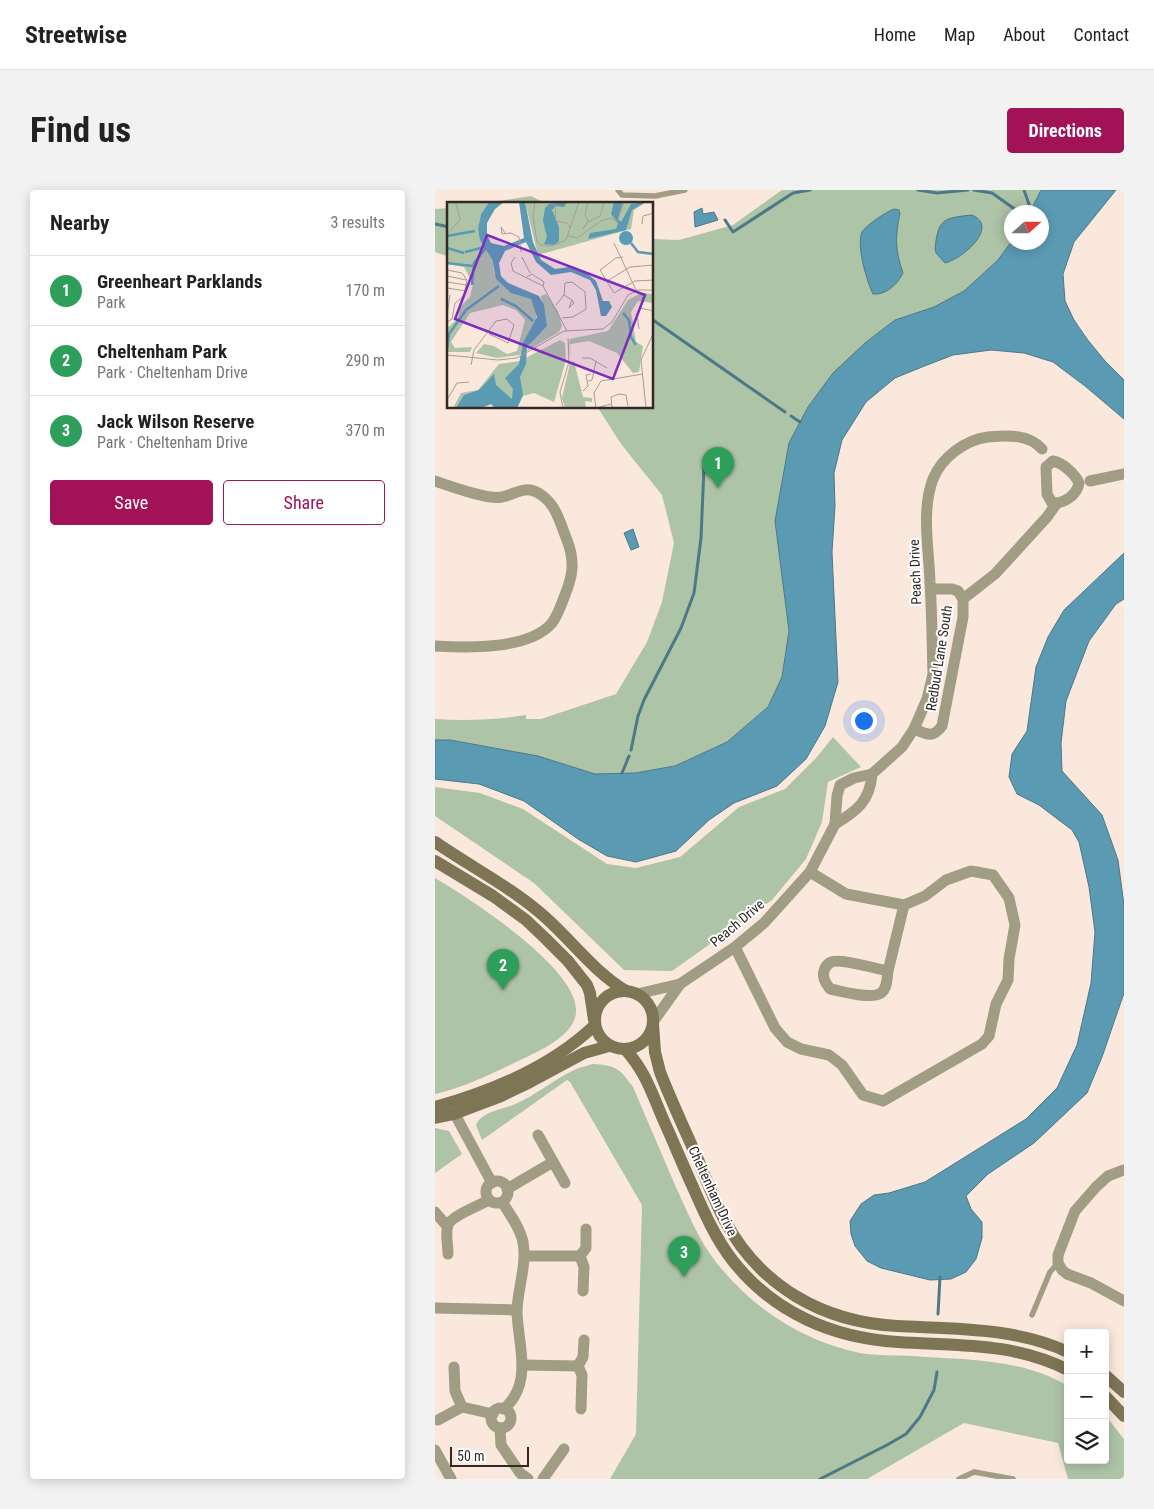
<!DOCTYPE html>
<html lang="en">
<head>
<meta charset="utf-8">
<style>
	:root { --surface:#fff; --page:#f2f2f2; --text:#222; --muted:#767676; --line:#e0e0e0; --accent:#a21257 }
	body { margin:0; font-family:"Roboto Condensed",sans-serif; background:var(--page); color:var(--text) }
	.controls { position:absolute; right:15px; bottom:15px; display:grid; overflow:hidden; border-radius:5px; box-shadow:0 2px 12px #0003 }
	.controls button { width:45px; height:45px; display:grid; place-items:center; padding:0; border:0; border-bottom:1px solid var(--line); background:var(--surface); color:var(--text); font:25px sans-serif }
	.compass { position:absolute; left:569px; top:15px; width:45px; height:45px; border-radius:50%; background:var(--surface); box-shadow:0 2px 12px #0003; rotate:69deg }
	.scale { position:absolute; left:15px; bottom:12px; width:79px; box-sizing:border-box; padding-left:5px; border:2px solid #302925; border-top:0; font-size:14px; line-height:18px; white-space:nowrap; color:#302925; -webkit-text-stroke:4px #fff; paint-order:stroke }
	.you { position:absolute; left:428px; top:530px; width:18px; height:18px; margin:-12px; border:4px solid #fff; border-radius:50%; background:#1a73e8; box-shadow:0 0 0 8px #1a73e833 }
	.badge { display:grid; place-items:center; width:32px; height:32px; border-radius:50%; background:var(--accent); color:#fff; font-size:16px; font-weight:700 }
	.pin { position:absolute; translate:-50% -41px; filter:drop-shadow(0 1px 2px #0008) }
	.pin::after { content:''; position:absolute; top:26px; width:18px; height:15px; background:inherit; clip-path:polygon(0 0,100% 0,50% 100%) }
	.list { margin:0; padding:0; list-style:none }
	h2 { display:flex; justify-content:space-between; align-items:center; height:65px; margin:0; padding:0 20px; font-size:21px }
	h2 small { font-size:16px; font-weight:400; color:var(--muted) }
	.list li { display:grid; grid-template-columns:32px 1fr auto; gap:15px; align-items:center; box-sizing:border-box; height:70px; padding:0 20px; border-top:1px solid var(--line) }
	.list b { display:block; font-size:19px; white-space:nowrap }
	.list p { margin:0; font-size:16px; white-space:nowrap; color:var(--muted) }
	.list em { font-size:16px; font-style:normal; color:var(--muted) }
	.actions { display:flex; gap:10px; padding:15px 20px }
	.actions a { flex:1; padding:11px 0; border:1px solid var(--accent); border-radius:5px; text-align:center; font-size:18px; color:var(--accent) }
	.actions .main { background:var(--accent); color:#fff }
	.icon { flex:none; width:28px; height:28px; fill:none; stroke:currentColor; stroke-width:2; stroke-linecap:round; stroke-linejoin:round }
	.map { position:relative; flex:none; width:689px; height:1289px; overflow:hidden; border-radius:5px }
	header { display:flex; align-items:center; gap:30px; box-sizing:border-box; height:70px; padding:0 25px; background:var(--surface); border-bottom:1px solid var(--line) }
	header strong { font-size:24px }
	nav { display:flex; gap:28px; margin-inline-start:auto; font-size:18px }
	.intro { display:flex; align-items:center; justify-content:space-between; box-sizing:border-box; height:120px; padding:0 30px }
	h1 { margin:0; font-size:35px }
	.button { padding:12px 22px; border-radius:5px; background:var(--accent); color:#fff; font-size:18px; font-weight:700 }
	main { display:flex; gap:30px; padding:0 30px }
	aside { flex:1; background:var(--surface); border-radius:5px; box-shadow:0 2px 12px #0003 }
	.map>svg:first-child { display:block }
</style>
</head>
<body>
<header>
<strong>Streetwise</strong>
<nav><a>Home</a><a>Map</a><a>About</a><a>Contact</a></nav>
</header>
<div class="intro"><h1>Find us</h1><a class="button">Directions</a></div>
<main>
<aside>
<h2>Nearby<small>3 results</small></h2>
<ul class="list">
<li><span class="badge" style="background:#2e9e5b">1</span><div><b>Greenheart Parklands</b><p>Park</p></div><em>170 m</em></li>
<li><span class="badge" style="background:#2e9e5b">2</span><div><b>Cheltenham Park</b><p>Park · Cheltenham Drive</p></div><em>290 m</em></li>
<li><span class="badge" style="background:#2e9e5b">3</span><div><b>Jack Wilson Reserve</b><p>Park · Cheltenham Drive</p></div><em>370 m</em></li>
</ul>
<div class="actions"><a class="main">Save</a><a>Share</a></div>
</aside>
<div class="map">
<svg width="689" height="1289" viewBox="0 0 689 1289">
	<rect width="100%" height="100%" fill="#fbe8dd"/>
	<!-- green -->
	<g fill="#aec4a7">
		<path d="M347 0H606L595 22H576V52L563 70 529 101 499 117 460 130 354 253 340 331 354 441 347 487 333 517 292 552 240 576 200 583 160 584 103 566 15 550H0V529C31 531 60 530 91 525V529H106L181 504 212 452 227 412 239 353 227 305 186 254 163 218H218V49L244 50 298 35Z"/>
		<polygon points="96,6 112,14 44,14"/>
		<polygon points="14,18 14,67 0,62 0,19"/>
		<polygon points="398,547 426,577 393,592 387,632 371,669 337,710 237,781 189,780 99,693 0,626 0,597 45,603 88,619 172,674 201,678 245,667 304,617 350,599 381,568"/>
		<path d="M0 688C34 708 146 780 141 823 139 847 100 863 81 872 56 884 27 898 0 904Z"/>
		<path d="M158 874C181 875 185 879 198 897 212 930 226 962 240 995 252 1021 263 1049 281 1072 317 1118 367 1151 425 1163 442 1166 461 1165 478 1166 531 1170 586 1168 633 1196V1270H670V1225L689 1249V1289H633L623 1253 529 1233 432 1289H175L201 1244 207 1015 135 892 132 890 47 950 41 935C47 922 65 920 78 915 100 906 118 890 139 880 145 877 152 876 158 874Z"/>
		<polygon points="0,938 14,941 27,964 0,983"/>
	</g>
	<!-- water -->
	<g fill="#5a9ab2" stroke="#4d7888">
		<polygon points="606,0 681,0 639,52 628,84 630,111 639,130 652,149 670,171 689,190 689,229 650,196 618,172 589,163 556,160 518,165 487,177 460,188 431,212 407,250 399,283 400,316 397,362 403,492 390,536 371,569 342,596 299,613 274,630 241,661 201,672 172,666 143,649 89,611 44,594 0,589 0,550 15,550 103,566 160,584 200,583 240,576 292,552 333,517 347,487 354,441 340,331 354,253 373,217 398,183 430,153 460,130 499,117 529,101 563,70 576,52 606,52 606,22 595,22"/>
		<polygon points="267,18 268,24 279,22 283,30 260,37 259,22"/>
		<path d="M459 19 464 20 465 23C460 47 460 60 468 83 462 95 451 105 438 104 432 92 421 55 427 42 431 35 451 22 459 19Z"/>
		<path d="M537 25C565 37 527 69 510 73L501 63 500 59C503 28 509 28 537 25Z"/>
		<polygon points="198,339 204,357 196,360 189,343"/>
		<polygon points="689,363 689,409 681,414 654,451 631,511 626,553 627,581 667,625 683,670 689,715 689,803 667,867 652,903 599,953 553,984 531,1006 536,1019 547,1032 547,1048 541,1069 531,1082 516,1089 495,1090 446,1078 432,1071 420,1056 416,1044 415,1031 426,1014 439,1005 454,1003 490,992 591,929 622,898 642,855 656,793 660,742 654,697 644,652 637,640 604,615 582,604 574,587 577,564 592,541 601,477 613,447 629,420"/>
	</g>
	<g fill="none" stroke-linecap="round" stroke-linejoin="round">
		<!-- stream -->
		<g stroke="#4d7888" stroke-width="3">
			<polyline points="483,0 502,3 533,0"/>
			<polyline points="539,0 557,3 584,22"/>
			<polyline points="589,0 596,20"/>
			<polyline points="290,30 298,42 358,3 375,0"/>
			<polyline points="0,34 14,37"/>
			<polyline points="218,130 350,222"/>
			<polyline points="356,226 365,232"/>
			<polyline points="196,560 203,526 209,510 246,438 259,403 266,348 269,277"/>
			<polyline points="187,583 194,566"/>
			<polyline points="503,1124 505,1087"/>
			<polyline points="385,1289 452,1255 471,1244 485,1227 499,1200 502,1182"/>
		</g>
		<!-- lane -->
		<g stroke="#a19c84" stroke-width="5.5">
			<polyline points="183,0 187,5 220,6 250,0"/>
			<polyline points="597,1125 615,1082 623,1073"/>
			<polyline points="524,1289 539,1282 578,1289"/>
		</g>
		<!-- street -->
		<g stroke="#a19c84" stroke-width="11">
			<path d="M618 271C628 273 640 284 644 293 642 305 629 314 617 313L612 304 611 277Z"/>
			<path d="M0 291C15 296 52 310 67 307 84 303 92 293 109 307 122 317 126 336 132 350 140 371 138 385 130 405 126 415 123 425 117 433 94 460 32 458 0 456"/>
			<polyline points="655,291 689,284"/>
			<polyline points="528,409 560,384 612,327 622,313"/>
			<path d="M479 539C492 544 497 549 507 536L528 427V409L523 401 517 399H496"/>
			<path d="M400 634C422 621 435 611 437 584"/>
			<polyline points="300,757 340,838 352,852 366,859 394,865 407,875 428,905 448,911 547,854 554,846 561,814 573,790 574,769 580,735 574,708 558,685 536,681 511,690 490,706 469,715 411,704 375,682"/>
			<path d="M453 781C452 789 452 799 446 803 436 810 407 801 395 799 391 793 387 788 389 781 390 777 392 774 396 772 405 768 442 779 453 781L469 715"/>
			<polyline points="202,804 245,794"/>
			<path d="M218 832 245 794 300 757 329 733 375 682 400 634 402 606 405 595 419 588 437 584 467 557 479 539 492 509 498 484C497 453 497 423 495 392 494 360 486 320 498 289 507 267 530 250 553 247 572 245 594 244 607 259"/>
			<polyline points="16,917 57,993"/>
			<polyline points="103,945 130,993"/>
			<polyline points="689,980 673,986 661,997 640,1021 623,1065 623,1073 627,1080 632,1084 656,1093 689,1111"/>
			<circle cx="62" cy="1002" r="11"/>
			<polyline points="72,999 118,972"/>
			<path d="M67 1012C75 1024 85 1038 88 1052 92 1075 83 1097 82 1120 82 1148 95 1182 79 1207 77 1211 73 1215 69 1219"/>
			<polyline points="0,1022 12,1036"/>
			<path d="M13 1064C13 1055 10 1043 13 1035 16 1026 45 1015 54 1010"/>
			<polyline points="90,1066 145,1066"/>
			<polyline points="148,1101 149,1077 145,1066 151,1058 151,1039"/>
			<polyline points="0,1118 82,1120"/>
			<polyline points="87,1175 143,1176"/>
			<polyline points="19,1177 20,1201 27,1217"/>
			<circle cx="66" cy="1228" r="10"/>
			<polyline points="146,1219 147,1185 143,1176 148,1167 149,1150"/>
			<polyline points="3,1230 27,1217 58,1224"/>
			<polyline points="65,1238 66,1255 85,1283 93,1289"/>
			<polyline points="0,1260 16,1289"/>
			<polyline points="108,1289 129,1259"/>
		</g>
		<!-- secondary -->
		<g stroke="#7d7553" stroke-width="12">
			<path d="M0 652C36 677 76 697 110 727 138 752 159 782 191 801"/>
			<polyline points="0,671 58,706 91,730 110,748 133,771 152,795 155,803 159,830"/>
			<circle cx="189" cy="830" r="29"/>
			<path d="M218 834 220 862 225 882C237 913 251 942 264 972 272 992 280 1012 290 1031 326 1097 388 1132 462 1136 520 1139 579 1137 633 1162"/>
			<path d="M191 860C211 883 216 901 228 929 238 951 247 973 257 995 269 1022 280 1048 298 1071 339 1123 398 1148 463 1152 521 1156 579 1152 633 1180"/>
			<path d="M0 917C58 901 116 877 160 835"/>
			<polyline points="0,928 19,924 64,907 95,892 149,863 174,856"/>
			<polyline points="670,1185 689,1202"/>
			<polyline points="670,1206 689,1226"/>
		</g>
	</g>
	<g text-anchor="middle" dominant-baseline="central" stroke-width="4" stroke-linejoin="round" paint-order="stroke">
		<!-- street labels -->
		<g font-size="14" fill="#302925" stroke="#fff">
			<text transform="translate(480 382) rotate(-92)">Peach Drive</text>
			<text transform="translate(504 468) rotate(-81)">Redbud Lane South</text>
			<text transform="translate(302 733) rotate(-40)">Peach Drive</text>
			<text transform="translate(278 1001) rotate(65)">Cheltenham Drive</text>
		</g>
	</g>
	<!-- overview -->
	<g transform="translate(12 12)">
		<rect width="206" height="206" fill="#fbe8dd"/>
		<path d="M0 0H42L34 12 31 29 45 57 47 71 84 97 89 107V120L73 153 50 156 29 151 37 142 47 144 60 152 70 149 78 118 69 108 56 103 23 111 4 140 8 146 25 145 23 150H1L0 126 11 117 13 105 23 95 26 82 17 65 0 62ZM78 0H199L187 8 184 27 91 53ZM194 91 206 92V101L191 99 184 110 189 140 196 144 192 170 186 171 170 151 142 139 123 142 124 156 122 141 123 137 161 129 181 98ZM99 92 111 109 115 124 112 130 80 149 84 140 100 124 94 94ZM113 138 118 141 119 158 107 200 87 191 76 194 70 206H48L44 202 34 206H6L14 191 31 188 52 162 73 159ZM127 159 136 195 145 196V200L138 199 139 206H118L115 196 123 161Z" fill="#aec4a7"/>
		<path d="M42 0H57L48 7 40 21V33L44 41 57 44 77 36 72 0H78L86 40 94 58 108 67 122 65 138 70 149 79 156 99H162L165 105 159 114H154L149 88 143 78 124 70 104 73 89 60 79 40 58 49 52 61 54 74 61 81 92 94 97 103 100 124 80 145 79 162 73 175 76 193 70 206H48L44 202 34 206H9L17 193 32 188 47 172 49 183 65 197 66 187 58 176 72 162 76 141 90 115 84 97 64 91 49 77 45 57 33 38 31 27 34 12ZM120 0 117 5 108 4 105 8 112 25V39L107 43 97 42 100 35 96 19 98 6 102 2ZM167 0H176L171 17 174 20 184 2 199 0 185 8 179 28 141 37 143 31 169 27 171 21 164 12ZM172 36a7 7 0 1 1 14 0a7 7 0 1 1-14 0Z" fill="#5a9ab2"/>
		<path fill="none" stroke="#5a9ab2" stroke-width="2.5" d="M0 34 28 29M184 41 191 50 207 52M0 46 17 51M18 50 38 45M0 61 26 64M25 83 27 61 39 46M54 97 69 104 86 119M176 111 182 118 184 135 189 143M0 146 2 132 19 108 52 84"/>
		<path fill="none" stroke="#aa9c93" stroke-width="1" d="M88 0 86 15 90 40 94 43 105 44 119 38 123 26 120 21 109 19 108 0M141 20 153 14 157 0M195 22 196 14 207 11M139 23 136 27 141 19 138 12 141 0M123 26 132 0M58 31 54 25 55 32 64 31 72 35 74 50M0 32 13 18 9 0M121 34 130 36 154 19 165 16 170 20 177 0M167 41 189 88M68 55 64 61 66 69 96 84 120 129M75 55 83 71M176 55 169 56 153 68 167 91 188 79 207 78M0 68 15 71 20 78 17 94 8 101 5 117 0 120M0 74 19 78M80 75 85 72 97 80 96 84M160 79 183 65 207 63M0 80 20 83M0 86 19 89M117 93 125 98 122 106 127 101 125 98M109 103 117 93 118 81 125 80 138 90 139 107 126 115 115 116M0 113 3 93M192 127 190 112 193 106 207 109M0 153 51 158 70 156 117 129 156 127 165 120 181 93 191 88H207M135 156H143L160 166M24 163 27 148 49 119 60 117 67 123 61 141 42 132M141 179 145 178 149 159M136 189 141 184 139 173 144 172M0 198 10 181 22 180M116 206 113 190 122 160 121 136M149 206 147 191 154 179 196 172M149 206 164 202M165 206 164 195 172 192 179 193 181 204M199 206 194 158 207 130"/>
		<path fill="#7b2cbf" fill-opacity="0.15" stroke="#7b2cbf" stroke-width="2.5" d="M40 33 198 93 166 177 8 117Z"/>
		<rect width="206" height="206" fill="none" stroke="#302925" stroke-width="2.5"/>
	</g>
</svg>
<div class="controls">
<button>+</button>
<button>−</button>
<button><svg class="icon" aria-label="layers" viewBox="0 0 24 24"><path d="M12 4l9 5-9 5-9-5zM3 14l9 5 9-5"/></svg></button>
</div>
<svg class="compass" viewBox="-18 -18 36 36"><path d="M0-13l5 13h-10z" fill="#e53935"/><path d="M0 13l5-13h-10z" fill="#767676"/></svg>
<div class="scale">50 m</div>
<div class="you"></div>
<div class="pin badge" style="left:283px;top:298px;background:#2e9e5b">1</div>
<div class="pin badge" style="left:68px;top:800px;background:#2e9e5b">2</div>
<div class="pin badge" style="left:249px;top:1087px;background:#2e9e5b">3</div>
</div>
</main>
</body>
</html>
